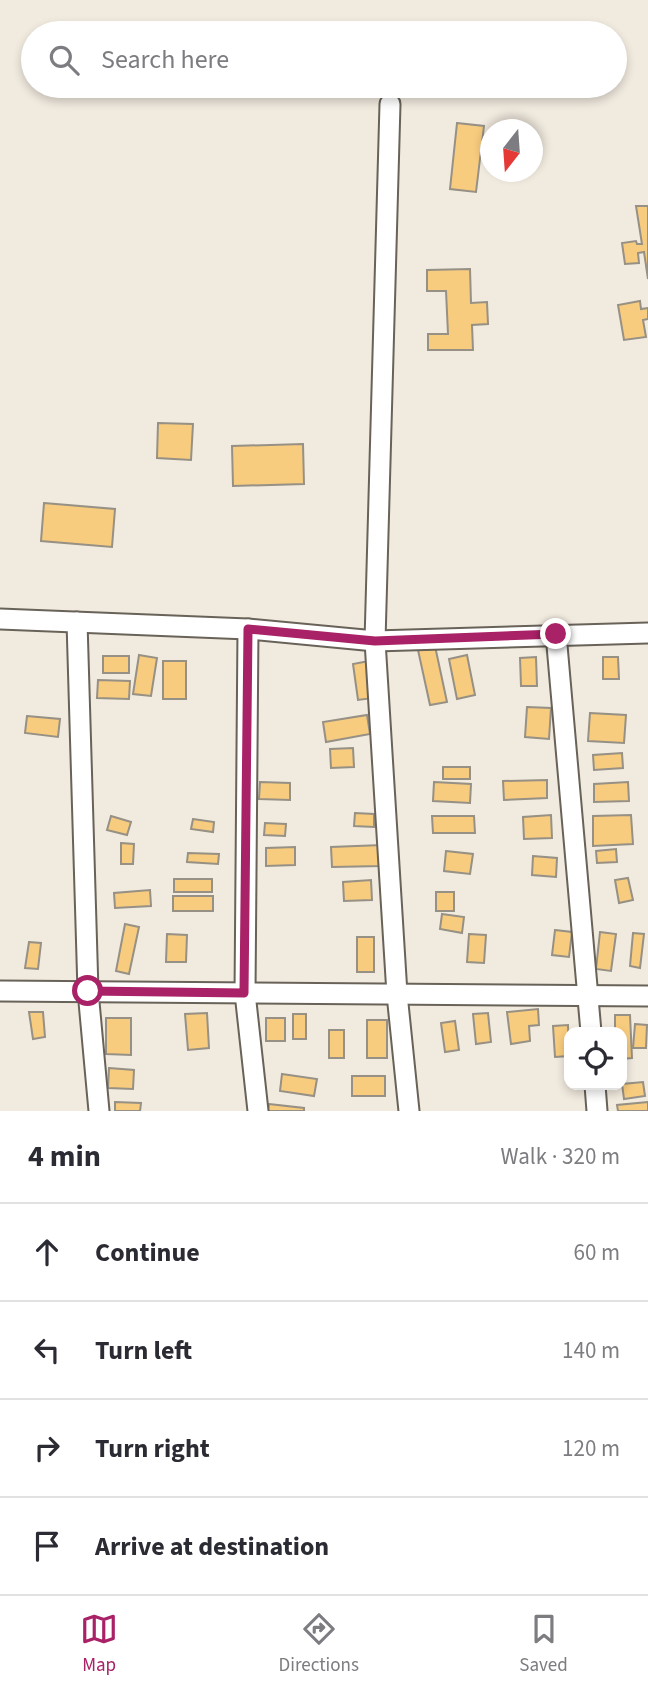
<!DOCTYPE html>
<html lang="en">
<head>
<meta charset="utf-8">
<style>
	:root { --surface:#fff; --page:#f2f2f3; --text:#2b2b33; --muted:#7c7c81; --line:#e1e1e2; --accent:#a92167 }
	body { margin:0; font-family:"Source Sans 3",sans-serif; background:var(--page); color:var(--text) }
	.controls { position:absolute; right:21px; bottom:21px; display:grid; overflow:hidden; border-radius:14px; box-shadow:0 4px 10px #0003 }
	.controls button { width:63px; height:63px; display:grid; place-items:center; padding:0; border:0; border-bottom:2px solid var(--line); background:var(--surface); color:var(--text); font:35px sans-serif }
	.compass { position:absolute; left:480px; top:119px; width:63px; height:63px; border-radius:50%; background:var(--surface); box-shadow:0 4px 10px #0003; rotate:197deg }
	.stop { position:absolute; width:21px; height:21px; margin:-16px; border:5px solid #a92167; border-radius:50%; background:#fff }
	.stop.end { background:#a92167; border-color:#fff; box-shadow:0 2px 7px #0008 }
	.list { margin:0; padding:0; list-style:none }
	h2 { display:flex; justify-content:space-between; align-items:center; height:91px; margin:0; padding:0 28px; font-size:30px }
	h2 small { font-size:23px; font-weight:400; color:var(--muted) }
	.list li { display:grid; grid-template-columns:46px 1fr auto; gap:21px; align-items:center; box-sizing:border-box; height:98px; padding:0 28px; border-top:2px solid var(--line) }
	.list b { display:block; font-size:26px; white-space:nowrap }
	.list em { font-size:23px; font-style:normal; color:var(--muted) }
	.icon { flex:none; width:38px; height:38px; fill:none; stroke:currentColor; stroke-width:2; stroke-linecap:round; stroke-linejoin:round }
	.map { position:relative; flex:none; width:648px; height:1111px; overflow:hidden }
	.search { position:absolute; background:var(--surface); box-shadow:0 4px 10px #0003; left:21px; right:21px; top:21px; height:77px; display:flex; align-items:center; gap:18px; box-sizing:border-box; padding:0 24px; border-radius:38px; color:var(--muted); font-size:26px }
	.sheet { height:483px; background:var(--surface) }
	nav { display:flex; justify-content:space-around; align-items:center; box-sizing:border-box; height:98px; border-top:2px solid var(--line); background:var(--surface); font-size:19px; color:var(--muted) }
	nav a { display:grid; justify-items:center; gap:4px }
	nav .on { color:var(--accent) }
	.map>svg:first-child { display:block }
</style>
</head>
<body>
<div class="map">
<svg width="648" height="1111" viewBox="0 0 648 1111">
	<rect width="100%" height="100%" fill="#f1eadf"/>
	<!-- building -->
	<g fill="#f8cc7e" stroke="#969085" stroke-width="2">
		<polygon points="457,123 484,126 476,192 450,189"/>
		<polygon points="636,206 648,206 648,279 644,252 638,253 639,263 625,264 622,243 636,241 637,244 642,244"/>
		<polygon points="470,269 471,303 487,302 488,324 472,325 473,350 428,350 428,334 448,334 446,291 427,291 427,270"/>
		<polygon points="640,301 641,309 648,308 648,319 643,320 646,337 624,340 618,305"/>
		<polygon points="158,423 193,424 191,460 157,458"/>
		<polygon points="303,444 304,484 233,486 232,446"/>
		<polygon points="44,503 115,509 112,547 41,541"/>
		<polygon points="435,646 447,702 430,705 418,650"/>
		<polygon points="139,655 157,658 151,696 133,694"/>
		<polygon points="467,655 475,695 457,699 449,659"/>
		<rect x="103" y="656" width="26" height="17"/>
		<polygon points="536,657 537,686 521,686 520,658"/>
		<polygon points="603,657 618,657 619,679 603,679"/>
		<rect x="163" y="661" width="23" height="38"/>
		<polygon points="369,661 373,698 358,700 353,664"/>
		<polygon points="98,680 130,681 129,699 97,698"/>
		<polygon points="527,707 551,708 549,739 525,737"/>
		<polygon points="590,713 626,715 624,743 588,741"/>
		<polygon points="367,715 370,734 326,742 323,722"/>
		<polygon points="27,716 60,719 58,737 25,733"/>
		<polygon points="353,748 354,767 331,768 330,749"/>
		<polygon points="622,753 623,768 594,770 593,755"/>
		<rect x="443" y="767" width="27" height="12"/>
		<polygon points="547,780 547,798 504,800 503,781"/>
		<polygon points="260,782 290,783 290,800 259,799"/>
		<polygon points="434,782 471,784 470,803 433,801"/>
		<polygon points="628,782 629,801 594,802 594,784"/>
		<polygon points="355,813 374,814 374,827 354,826"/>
		<polygon points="551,815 552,838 524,839 523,817"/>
		<polygon points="631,815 633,844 593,846 593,816"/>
		<polygon points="111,816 131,822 127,835 107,830"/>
		<polygon points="432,816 474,816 475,833 433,833"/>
		<polygon points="193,819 214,822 213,832 191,829"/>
		<polygon points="265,823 286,824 285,836 264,835"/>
		<polygon points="121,843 134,844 133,864 121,864"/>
		<polygon points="382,845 382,866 332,867 331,847"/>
		<polygon points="295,847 295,865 266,866 266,848"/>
		<polygon points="616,849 617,862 597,863 596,851"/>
		<polygon points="446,851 473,854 470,874 444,871"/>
		<polygon points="188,853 219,854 218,864 187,862"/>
		<polygon points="533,856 557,858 556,877 532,875"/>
		<polygon points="628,878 633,900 619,903 615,880"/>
		<rect x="174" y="879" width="38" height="13"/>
		<polygon points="371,880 372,900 344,901 343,882"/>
		<polygon points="150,890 151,906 115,908 114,893"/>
		<rect x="436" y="892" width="18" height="19"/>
		<rect x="173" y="896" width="40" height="15"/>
		<polygon points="442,914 464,917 462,933 440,929"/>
		<polygon points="125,924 139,927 129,974 116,971"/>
		<polygon points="555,930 572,932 569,957 552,955"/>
		<polygon points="600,932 616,934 611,971 596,969"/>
		<polygon points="633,933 644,934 640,968 630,966"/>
		<polygon points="167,934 187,935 186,962 166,962"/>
		<polygon points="469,934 486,935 484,963 467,962"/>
		<rect x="357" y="937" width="17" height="35"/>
		<polygon points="29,942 41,943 38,969 25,968"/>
		<polygon points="538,1009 539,1025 529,1026 530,1041 511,1044 507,1012"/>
		<polygon points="29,1012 43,1012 45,1037 33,1039"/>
		<polygon points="207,1013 209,1048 188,1050 185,1014"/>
		<polygon points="488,1013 491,1042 476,1044 473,1014"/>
		<rect x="293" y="1014" width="13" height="25"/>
		<polygon points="615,1015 630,1015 632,1058 622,1059 622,1032 615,1032"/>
		<polygon points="106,1018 131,1018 131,1055 106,1054"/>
		<rect x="266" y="1018" width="19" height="23"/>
		<rect x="367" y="1020" width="20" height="38"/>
		<polygon points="455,1021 459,1050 445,1052 441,1023"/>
		<polygon points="635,1024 647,1025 646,1048 633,1048"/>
		<polygon points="568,1025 569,1056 555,1057 553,1026"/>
		<rect x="329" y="1030" width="15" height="28"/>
		<polygon points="109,1068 134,1070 133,1089 108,1088"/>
		<polygon points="282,1074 317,1079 314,1096 280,1091"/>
		<rect x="352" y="1076" width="33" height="20"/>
		<polygon points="643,1082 645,1096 624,1099 622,1084"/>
		<polygon points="115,1102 141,1103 140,1111 115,1111"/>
		<polygon points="648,1102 648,1111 618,1111 617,1105"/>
		<polygon points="269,1104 304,1108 304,1111 268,1111"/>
	</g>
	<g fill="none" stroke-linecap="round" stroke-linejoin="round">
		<defs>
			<g id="minor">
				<polyline points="390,104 375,641 397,994 409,1111"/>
				<polyline points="0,619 248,629 375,641 648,633"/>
				<polyline points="77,622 88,991 99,1111"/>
				<polyline points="248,629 245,993 258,1111"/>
				<polyline points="556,634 591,1032"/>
				<polyline points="0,991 648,996"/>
				<polyline points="595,1085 597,1111"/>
			</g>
		</defs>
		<!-- minor casing -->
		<use href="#minor" stroke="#686258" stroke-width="23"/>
		<!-- minor -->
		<use href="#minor" stroke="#fff" stroke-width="19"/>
	</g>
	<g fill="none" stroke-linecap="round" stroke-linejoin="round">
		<!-- route -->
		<polyline stroke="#a92167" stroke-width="9" points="88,991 244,993 248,629 375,641 556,634"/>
	</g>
</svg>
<div class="controls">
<button><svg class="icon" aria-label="locate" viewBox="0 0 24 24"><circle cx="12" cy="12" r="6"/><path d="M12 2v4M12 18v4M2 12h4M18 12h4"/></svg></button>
</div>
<svg class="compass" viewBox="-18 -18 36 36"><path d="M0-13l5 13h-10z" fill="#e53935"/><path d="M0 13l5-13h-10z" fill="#7c7c81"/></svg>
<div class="stop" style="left:88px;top:991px"></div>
<div class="stop end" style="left:556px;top:634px"></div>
<div class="search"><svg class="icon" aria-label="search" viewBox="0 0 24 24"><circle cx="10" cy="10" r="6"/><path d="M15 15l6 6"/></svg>Search here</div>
</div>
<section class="sheet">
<h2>4 min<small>Walk · 320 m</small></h2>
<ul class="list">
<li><svg class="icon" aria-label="ahead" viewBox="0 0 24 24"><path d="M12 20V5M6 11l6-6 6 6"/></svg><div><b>Continue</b></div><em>60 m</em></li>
<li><svg class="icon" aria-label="left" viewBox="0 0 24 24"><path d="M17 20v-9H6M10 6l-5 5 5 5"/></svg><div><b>Turn left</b></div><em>140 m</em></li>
<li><svg class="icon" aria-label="right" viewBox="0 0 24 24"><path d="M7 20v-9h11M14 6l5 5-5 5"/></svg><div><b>Turn right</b></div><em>120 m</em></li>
<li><svg class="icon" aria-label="arrive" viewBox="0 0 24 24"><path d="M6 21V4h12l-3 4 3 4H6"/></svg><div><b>Arrive at destination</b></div></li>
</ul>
</section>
<nav>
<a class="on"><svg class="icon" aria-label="map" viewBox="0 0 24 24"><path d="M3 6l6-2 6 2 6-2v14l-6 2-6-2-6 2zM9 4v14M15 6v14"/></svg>Map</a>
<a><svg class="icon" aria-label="directions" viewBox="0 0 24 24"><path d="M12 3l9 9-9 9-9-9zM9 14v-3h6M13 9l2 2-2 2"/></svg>Directions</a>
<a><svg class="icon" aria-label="saved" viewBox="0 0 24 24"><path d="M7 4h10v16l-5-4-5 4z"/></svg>Saved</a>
</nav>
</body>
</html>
